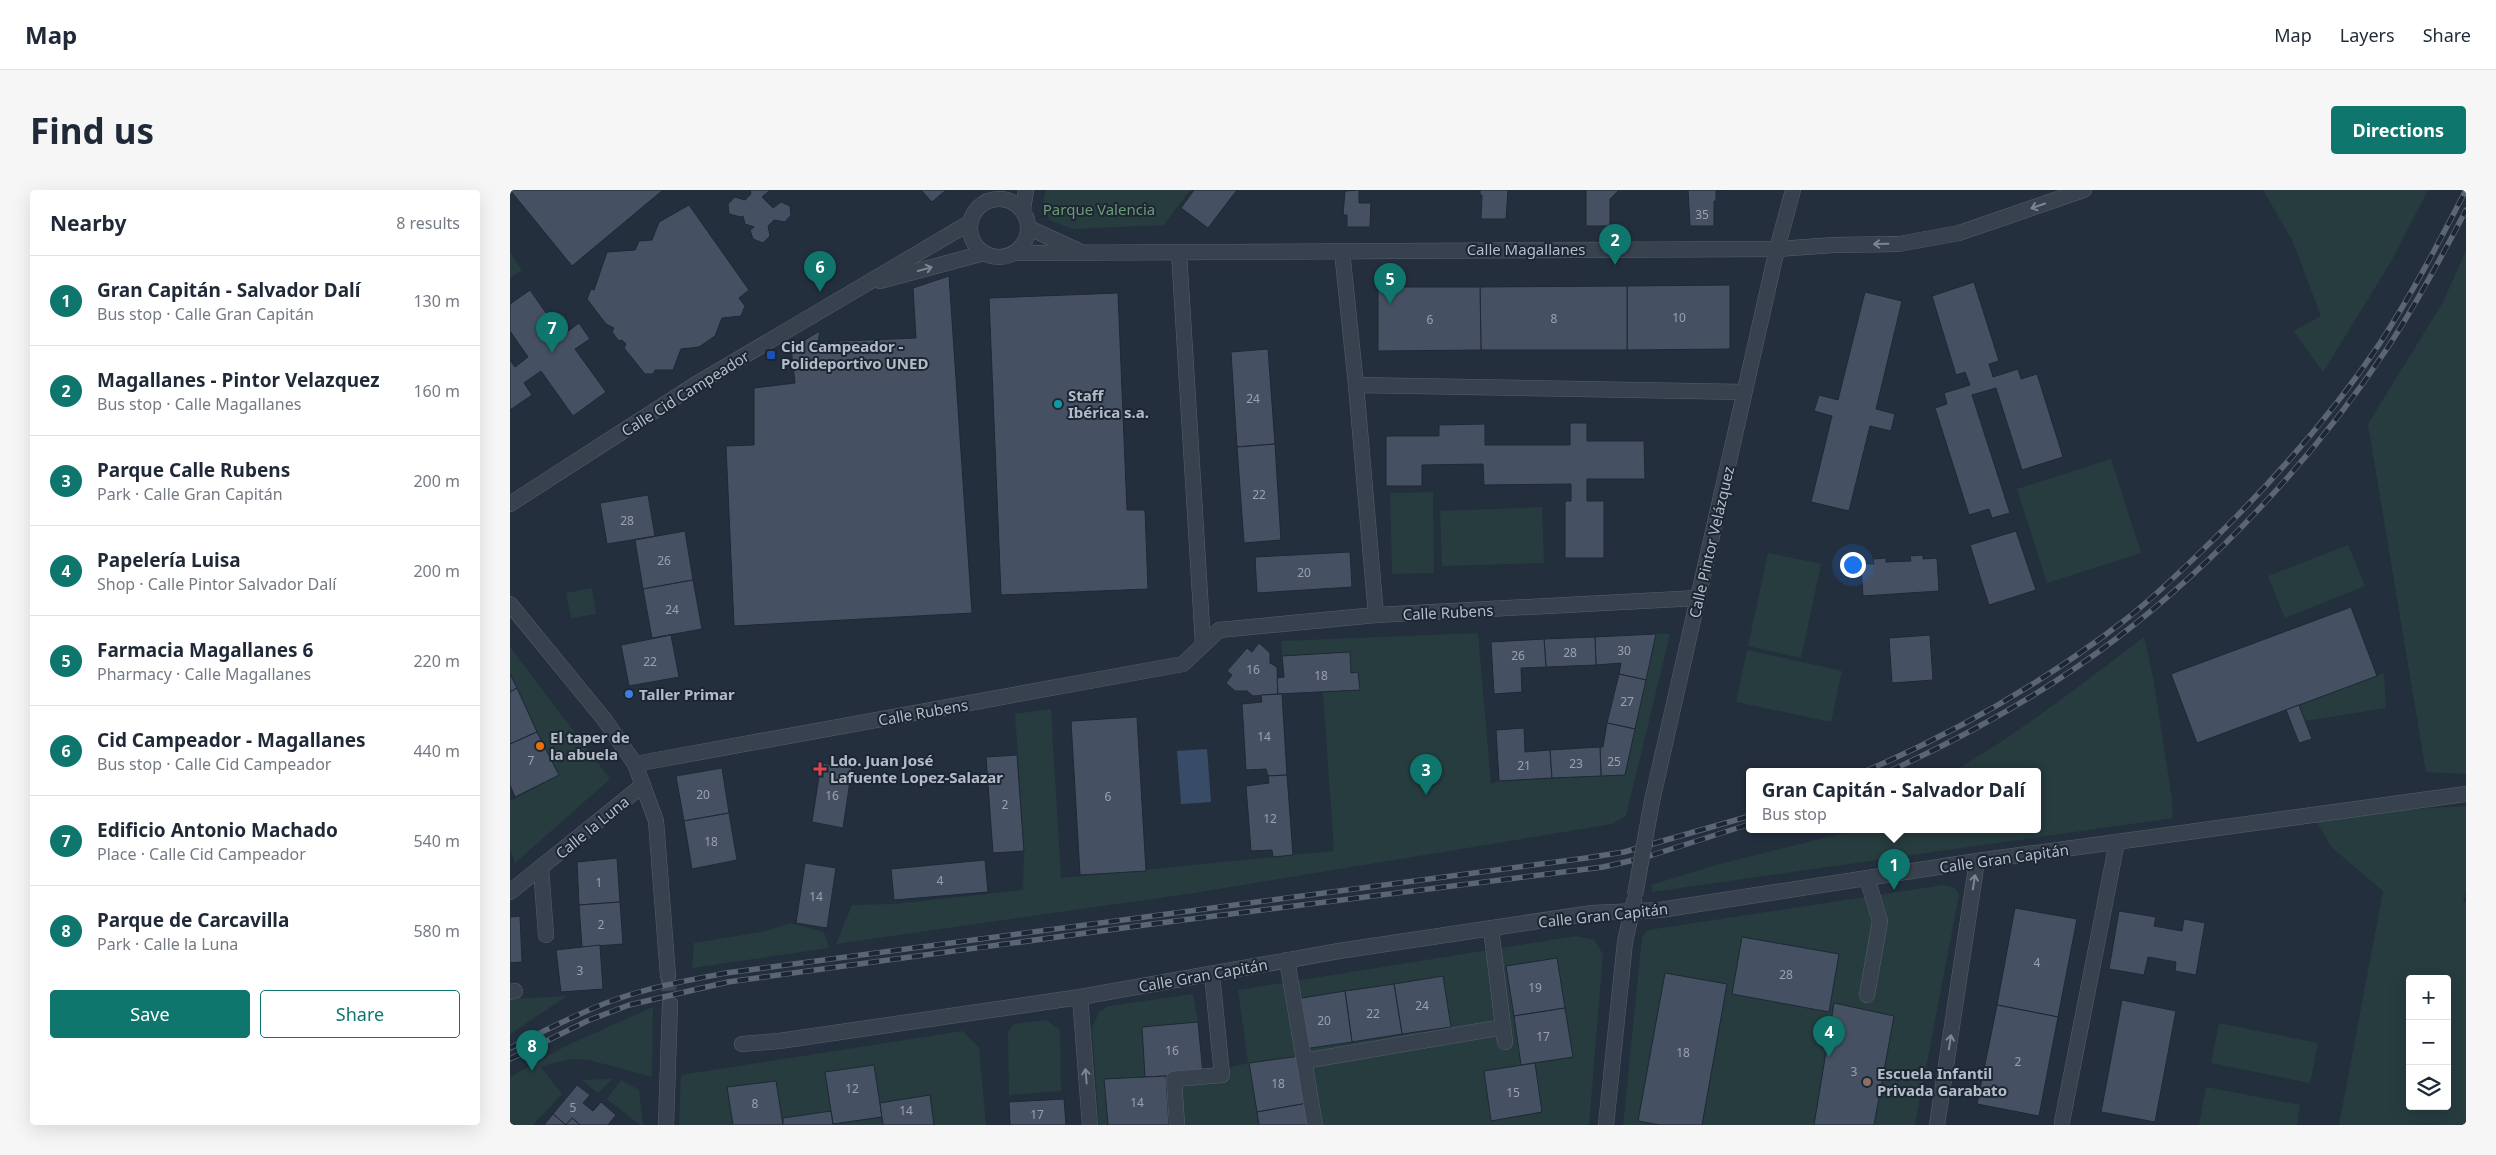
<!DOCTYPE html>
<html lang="en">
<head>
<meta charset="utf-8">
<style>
	:root { --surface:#fff; --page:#f6f6f7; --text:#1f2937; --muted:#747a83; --line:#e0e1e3; --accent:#0f766e }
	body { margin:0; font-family:"Noto Sans",sans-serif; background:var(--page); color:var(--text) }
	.controls { position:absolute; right:15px; bottom:15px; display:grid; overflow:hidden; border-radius:5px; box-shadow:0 5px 20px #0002 }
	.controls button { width:45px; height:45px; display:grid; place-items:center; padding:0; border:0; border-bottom:1px solid var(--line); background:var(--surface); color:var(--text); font:25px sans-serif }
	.you { position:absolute; left:1342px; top:374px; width:18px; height:18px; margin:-12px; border:4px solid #fff; border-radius:50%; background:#1a73e8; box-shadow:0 0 0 8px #1a73e833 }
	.badge { display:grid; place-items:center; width:32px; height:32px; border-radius:50%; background:var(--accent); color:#fff; font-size:16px; font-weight:700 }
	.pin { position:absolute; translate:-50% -41px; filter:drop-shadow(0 1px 2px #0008) }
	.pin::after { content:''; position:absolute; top:26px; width:18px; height:15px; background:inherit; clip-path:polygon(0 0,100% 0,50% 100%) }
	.popup { position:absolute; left:1236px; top:578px; width:295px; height:65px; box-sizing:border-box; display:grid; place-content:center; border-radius:5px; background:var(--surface); filter:drop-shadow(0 1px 4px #0005); font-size:16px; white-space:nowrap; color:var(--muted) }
	.popup b { font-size:19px; color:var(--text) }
	.popup::after { content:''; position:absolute; left:50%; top:100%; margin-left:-10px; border:10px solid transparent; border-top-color:var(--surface) }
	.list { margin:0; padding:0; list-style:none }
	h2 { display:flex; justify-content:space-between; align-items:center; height:65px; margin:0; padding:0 20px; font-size:21px }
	h2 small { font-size:16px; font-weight:400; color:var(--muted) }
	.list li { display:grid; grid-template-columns:32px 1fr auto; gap:15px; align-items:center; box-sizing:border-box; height:90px; padding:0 20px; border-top:1px solid var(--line) }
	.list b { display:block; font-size:19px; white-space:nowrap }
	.list p { margin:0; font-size:16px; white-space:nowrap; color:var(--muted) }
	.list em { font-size:16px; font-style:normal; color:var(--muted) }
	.actions { display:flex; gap:10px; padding:15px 20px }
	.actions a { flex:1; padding:11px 0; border:1px solid var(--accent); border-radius:5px; text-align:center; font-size:18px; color:var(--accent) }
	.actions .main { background:var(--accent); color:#fff }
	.icon { flex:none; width:28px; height:28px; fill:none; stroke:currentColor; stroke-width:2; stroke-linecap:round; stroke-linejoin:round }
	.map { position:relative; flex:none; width:1956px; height:935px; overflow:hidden; border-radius:5px }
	header { display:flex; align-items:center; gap:30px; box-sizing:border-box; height:70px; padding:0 25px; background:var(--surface); border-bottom:1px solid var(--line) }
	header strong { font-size:24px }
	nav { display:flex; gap:28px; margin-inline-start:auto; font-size:18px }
	.intro { display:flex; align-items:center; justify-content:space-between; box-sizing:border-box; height:120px; padding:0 30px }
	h1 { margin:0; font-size:35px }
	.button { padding:12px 22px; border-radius:5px; background:var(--accent); color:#fff; font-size:18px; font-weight:700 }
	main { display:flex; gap:30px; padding:0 30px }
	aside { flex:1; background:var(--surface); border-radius:5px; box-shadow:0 5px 20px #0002 }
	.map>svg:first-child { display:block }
</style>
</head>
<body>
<header>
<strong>Map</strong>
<nav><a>Map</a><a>Layers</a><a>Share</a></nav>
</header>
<div class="intro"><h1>Find us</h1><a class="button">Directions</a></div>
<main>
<aside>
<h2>Nearby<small>8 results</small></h2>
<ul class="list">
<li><span class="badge">1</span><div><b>Gran Capitán - Salvador Dalí</b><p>Bus stop · Calle Gran Capitán</p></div><em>130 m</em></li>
<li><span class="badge">2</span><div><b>Magallanes - Pintor Velazquez</b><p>Bus stop · Calle Magallanes</p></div><em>160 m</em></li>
<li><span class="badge">3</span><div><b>Parque Calle Rubens</b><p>Park · Calle Gran Capitán</p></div><em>200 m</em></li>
<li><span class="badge">4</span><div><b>Papelería Luisa</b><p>Shop · Calle Pintor Salvador Dalí</p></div><em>200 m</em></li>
<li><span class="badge">5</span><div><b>Farmacia Magallanes 6</b><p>Pharmacy · Calle Magallanes</p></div><em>220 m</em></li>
<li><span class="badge">6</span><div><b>Cid Campeador - Magallanes</b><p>Bus stop · Calle Cid Campeador</p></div><em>440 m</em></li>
<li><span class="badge">7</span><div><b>Edificio Antonio Machado</b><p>Place · Calle Cid Campeador</p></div><em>540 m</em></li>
<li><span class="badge">8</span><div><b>Parque de Carcavilla</b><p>Park · Calle la Luna</p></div><em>580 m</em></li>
</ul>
<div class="actions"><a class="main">Save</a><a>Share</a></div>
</aside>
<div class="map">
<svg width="1956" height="935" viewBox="0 0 1956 935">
	<rect width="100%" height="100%" fill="#242f3e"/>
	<!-- green -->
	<g fill="#263c3f" fill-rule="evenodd">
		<polygon points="536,0 680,0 654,35 562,39 539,30 533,13"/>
		<polygon points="1753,0 1918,0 1879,75 1813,182 1784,141 1811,126 1782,50"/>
		<polygon points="1956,61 1956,584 1916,582 1858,234 1932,114"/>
		<polygon points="0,62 12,80 0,88"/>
		<polygon points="1601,269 1631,363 1537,393 1507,299"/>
		<polygon points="923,302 924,383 882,384 880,303"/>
		<polygon points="1032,317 1034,373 932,376 930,321"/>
		<polygon points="1838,355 1855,396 1775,428 1758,386"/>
		<polygon points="1258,363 1311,374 1291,468 1238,456"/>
		<polygon points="82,398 86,424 61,428 56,403"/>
		<polygon points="968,443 981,594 989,591 1114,585 1146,444 1160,444 1116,626 1102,634 684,703 326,754 342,715 384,714 513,700 514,661 505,524 541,519 551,688 824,661 813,502 850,500 848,482 841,483 839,462 772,466 772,451"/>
		<path d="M1634 447 1643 487 1662 609 1663 628 1142 702 1141 695 1206 675 1334 643 1342 639H1528V581H1444C1511 542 1572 494 1634 447Z"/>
		<polygon points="0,457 100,589 5,673 0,660 0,611 48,585 0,483"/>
		<polygon points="1237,460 1332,481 1321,532 1226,512"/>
		<polygon points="1874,483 1876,518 1795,531 1789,515"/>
		<path d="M1956 616V701L1953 713 1956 712V935H1829L1873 701 1821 657 1803 625ZM1900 789H1937V916H1900Z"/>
		<polygon points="1434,695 1446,699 1449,705 1405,935 1113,935 1132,747 1138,740"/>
		<polygon points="280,733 314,742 319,758 182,778 184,753 257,741"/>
		<polygon points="1066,746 1084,750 1093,764 1079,935 589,935 582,838 589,822 599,816 683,804 688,832 694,884 738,873 728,800"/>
		<polygon points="57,806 0,844 0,809"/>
		<polygon points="143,817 142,887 79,870 62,869 30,876 52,904 23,935 0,935 0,887 56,856"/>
		<polygon points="536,830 550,840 551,901 499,905 498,842 504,834"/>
		<polygon points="1709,833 1808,853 1800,893 1701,873"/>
		<polygon points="453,841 469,858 476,935 169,935 171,885"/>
		<polygon points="102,889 88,903 72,890"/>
		<polygon points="111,890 129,900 133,935 130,935 97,909"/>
		<polygon points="1696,897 1790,915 1787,935 1689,935"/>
	</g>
	<!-- water -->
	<polygon fill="#394c67" points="697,559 701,612 671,614 667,561"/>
	<!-- building -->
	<g fill="#455162" stroke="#1f2835">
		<polygon points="0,0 153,0 62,76"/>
		<polygon points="240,0 260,0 252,7 263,18 271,12 280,16 281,25 275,32 264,30 258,36 260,46 253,53 243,49 240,40 244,37 235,34 233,26 231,27 219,24 218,14 225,7 235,10 241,4"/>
		<polygon points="411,0 436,0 422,12"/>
		<polygon points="684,0 727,0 698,38 671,18"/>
		<polygon points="849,0 849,13 861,13 860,37 837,37 837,25 833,25 835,1"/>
		<polygon points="970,0 998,0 996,29 971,29 972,5 970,5"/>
		<polygon points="1076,0 1109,0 1100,9 1100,36 1076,36"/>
		<polygon points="1178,0 1216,0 1206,1 1206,11 1204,11 1204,36 1180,36"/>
		<polygon points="179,15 239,100 229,108 235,116 231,126 212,128 205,146 189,157 171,159 163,180 145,180 143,184 135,184 114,158 116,154 112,150 109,151 102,142 104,138 96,134 77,109 81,99 84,100 97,62 125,60 129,51 142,50 149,32"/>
		<polygon points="439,86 462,423 224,436 216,256 244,255 244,198 285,193 281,158 310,141 308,152 406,148 403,98"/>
		<polygon points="1464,92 1489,171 1479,174 1483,187 1508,179 1511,189 1527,184 1553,267 1512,280 1486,198 1462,205 1500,323 1482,328 1479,319 1459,325 1425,218 1437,214 1434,203 1460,195 1455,182 1446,185 1422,106"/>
		<polygon points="1220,95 1220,159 1117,160 1117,96"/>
		<polygon points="1117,96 1117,160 971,160 970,97"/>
		<polygon points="868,97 970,97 971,160 868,161"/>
		<polygon points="20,100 52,146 69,133 80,149 65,159 96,202 63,226 31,181 14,193 22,205 0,220 0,170 5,177 18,167 0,141 0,114"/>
		<polygon points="1355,102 1392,111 1366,219 1385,224 1381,241 1360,236 1339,321 1301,312 1322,226 1304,221 1309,205 1328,210"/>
		<polygon points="608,103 617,320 635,320 638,399 491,405 479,108"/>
		<polygon points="758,159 765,254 727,257 721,162"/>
		<polygon points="1060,233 1077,233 1077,251 1134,251 1135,289 1077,289 1077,311 1094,311 1094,368 1055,368 1055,311 1061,311 1061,294 974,295 973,274 912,275 912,296 876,296 876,246 929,246 929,235 975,234 975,255 1060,255"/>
		<polygon points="765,254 771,350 734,353 727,257"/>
		<polygon points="138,305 145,346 97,354 90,313"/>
		<polygon points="175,341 183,390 133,399 125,350"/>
		<polygon points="1506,341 1526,400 1479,415 1460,355"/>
		<polygon points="840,362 842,397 747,403 745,367"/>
		<polygon points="1413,365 1413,369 1427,368 1429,401 1353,406 1351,374 1364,374 1363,369 1376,368 1376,372 1401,371 1400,366"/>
		<polygon points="183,390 192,439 142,448 133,399"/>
		<polygon points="1841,417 1867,486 1687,553 1661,484"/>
		<polygon points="1146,444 1136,490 1109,484 1111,473 1086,475 1085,447"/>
		<polygon points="161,445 169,487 119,496 111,455"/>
		<polygon points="1420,445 1423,490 1382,493 1379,448"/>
		<polygon points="1085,447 1086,475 1036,477 1034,449"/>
		<polygon points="1034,449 1036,477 1011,478 1012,502 984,504 981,452"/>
		<polygon points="749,453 760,463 760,473 767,477 768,504 743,506 737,501 725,501 716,493 722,485 717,481 737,458 742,462"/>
		<polygon points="840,462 841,483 848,482 850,500 768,504 767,488 774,487 772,466"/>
		<polygon points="0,484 7,498 0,502"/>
		<polygon points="1109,484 1136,490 1125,539 1097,533"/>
		<polygon points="7,498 27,542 0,554 0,502"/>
		<polygon points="772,504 777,585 758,586 756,579 736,580 732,514 752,512 751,505"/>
		<polygon points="1789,515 1802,549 1789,553 1776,520"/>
		<polygon points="627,527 636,681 570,685 561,531"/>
		<polygon points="1097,533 1125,539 1115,585 1091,586 1090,557 1093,557"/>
		<polygon points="1014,538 1015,562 1040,560 1042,588 989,591 986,540"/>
		<polygon points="27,542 49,585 5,607 0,595 0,554"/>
		<polygon points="1090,557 1091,586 1042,588 1040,560"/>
		<polygon points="507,565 514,661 483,663 476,567"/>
		<polygon points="311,573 342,578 333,638 302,632"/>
		<polygon points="212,578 219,623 174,631 166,586"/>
		<polygon points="777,585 783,665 763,667 762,660 741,661 736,596 759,593 758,586"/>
		<polygon points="219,623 227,670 182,679 174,631"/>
		<polygon points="107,668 110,712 69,715 67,672"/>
		<polygon points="475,670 478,702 384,710 381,679"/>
		<polygon points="295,673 326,678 317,738 286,733"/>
		<polygon points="110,712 113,754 72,757 69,715"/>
		<polygon points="1505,718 1567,729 1548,827 1487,815"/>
		<polygon points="1609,721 1646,727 1644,736 1672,741 1674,729 1695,733 1686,785 1665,781 1666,772 1638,767 1634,785 1599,779"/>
		<polygon points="10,726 12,772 0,773 0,727"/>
		<polygon points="1232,747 1329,764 1319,822 1222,804"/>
		<polygon points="90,755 93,799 51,802 46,760"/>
		<polygon points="1047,768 1055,818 1004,826 996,776"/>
		<polygon points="1155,783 1217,794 1192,935 1150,935 1128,931"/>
		<polygon points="933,786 941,837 892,844 884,794"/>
		<polygon points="884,794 892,844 842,852 835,801"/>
		<polygon points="835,801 842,852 794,859 786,809"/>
		<polygon points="1612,810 1666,821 1645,932 1591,922"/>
		<polygon points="1324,813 1384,826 1364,935 1304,935"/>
		<polygon points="1487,815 1548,827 1529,926 1467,914"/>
		<polygon points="1055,818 1063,867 1011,875 1004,826"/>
		<polygon points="688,832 693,884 635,887 632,837"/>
		<polygon points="790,866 798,913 747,922 739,873"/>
		<polygon points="1025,873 1032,922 981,931 974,881"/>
		<polygon points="364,875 372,927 323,934 315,882"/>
		<polygon points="656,886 659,935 598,935 594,889"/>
		<polygon points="266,891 273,935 223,935 217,897"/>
		<polygon points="67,895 80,905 73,913 83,921 91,912 106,925 98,935 70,935 62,928 56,935 43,924"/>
		<polygon points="420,905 424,935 373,935 370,913"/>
		<polygon points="554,909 556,935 500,935 499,912"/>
		<polygon points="798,913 801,935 749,935 747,922"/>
		<polygon points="321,921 323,935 273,935 273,928"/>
		<polygon points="43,924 56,935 62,928 70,935 34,935"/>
	</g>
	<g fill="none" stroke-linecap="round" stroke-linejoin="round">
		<!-- street-tunnel -->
		<polyline stroke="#3a4453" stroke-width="15" stroke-dasharray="15 8" stroke-linecap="butt" points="158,786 160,814"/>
		<defs>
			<g id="street">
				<circle cx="489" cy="38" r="29"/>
				<polyline points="513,20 516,0"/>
				<polyline points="519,38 567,60"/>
				<polyline points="832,61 846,195"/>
				<polyline points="669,62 693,454"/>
				<polyline points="505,63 1267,59 1324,55 1389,54 1449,43 1574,0"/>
				<polyline points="370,91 474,63"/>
				<polyline points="0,314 183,196 461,32"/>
				<polyline points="0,414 94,529 125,574 146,631 158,786"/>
				<polyline points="866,425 846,195 1234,202"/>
				<polyline points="125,574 673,474 709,440 866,425 1188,408"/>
				<polyline points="1142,611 1267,59 1283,0"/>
				<polyline points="31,678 36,745"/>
				<polyline points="1357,688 1370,731 1357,805"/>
				<polyline points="0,702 133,595"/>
				<polyline points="981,739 995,852"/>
				<polyline points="777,770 805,935"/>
				<polyline points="0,802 5,801"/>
				<polyline points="570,807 580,935"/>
				<polyline points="232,854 269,851 570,807 829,761 1082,723 1150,720 1467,671 1956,604"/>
				<polyline points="794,871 993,837"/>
				<polyline points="1552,932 1607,652"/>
				<polyline points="156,935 160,814"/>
				<polyline points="667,935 664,889 712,885 702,784"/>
				<polyline points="1096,935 1115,752 1124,711"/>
				<polyline points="1427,935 1467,671"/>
			</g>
		</defs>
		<!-- street casing -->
		<use href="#street" stroke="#565f6c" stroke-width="16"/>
		<!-- street -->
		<use href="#street" stroke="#38414e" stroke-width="15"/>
		<defs>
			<g id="rail">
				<path d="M1356 581C1448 541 1536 491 1615 430 1646 406 1675 377 1704 349 1765 289 1822 225 1870 153 1902 104 1929 52 1956 0"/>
				<path d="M1380 581C1458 545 1538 501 1607 448 1707 372 1807 264 1876 160 1906 115 1931 68 1956 20"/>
				<path d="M0 858C34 841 68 823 104 810 141 797 179 790 216 783L1076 668 1114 662 1240 626"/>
				<polyline points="0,869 77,831 119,815 218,792 642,734 1093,677 1133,668 1240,634"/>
			</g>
		</defs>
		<!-- rail casing -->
		<use href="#rail" stroke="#5a6575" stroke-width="5.5"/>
		<!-- rail -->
		<use href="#rail" stroke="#1d2633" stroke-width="4" stroke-dasharray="11" stroke-linecap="butt"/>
		<defs>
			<polyline id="street-bridge" points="1125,705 1142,611"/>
		</defs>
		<!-- street-bridge casing -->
		<use href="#street-bridge" stroke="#565f6c" stroke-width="16" stroke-linecap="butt"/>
		<!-- street-bridge -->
		<use href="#street-bridge" stroke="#38414e" stroke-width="15"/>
	</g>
	<!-- one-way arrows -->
	<defs><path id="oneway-shaft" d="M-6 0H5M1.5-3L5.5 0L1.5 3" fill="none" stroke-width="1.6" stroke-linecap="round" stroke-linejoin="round" transform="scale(1.25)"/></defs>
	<g stroke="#7c8592">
		<use href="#oneway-shaft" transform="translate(1528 16) rotate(161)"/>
		<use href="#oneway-shaft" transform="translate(1371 54) rotate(179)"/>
		<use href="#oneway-shaft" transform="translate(415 79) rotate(-15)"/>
		<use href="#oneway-shaft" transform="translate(1464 692) rotate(-81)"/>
		<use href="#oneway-shaft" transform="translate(1440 852) rotate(-81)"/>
		<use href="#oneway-shaft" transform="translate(576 886) rotate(-95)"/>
	</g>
	<!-- markers -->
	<rect fill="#1a4fb4" stroke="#1d2633" stroke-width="2" x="256" y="160" width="10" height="10" rx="2.5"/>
	<circle fill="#0f9aa8" stroke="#1d2633" stroke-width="2" cx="548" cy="214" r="5"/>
	<circle fill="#3f7fe0" stroke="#1d2633" stroke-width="2" cx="119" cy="504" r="5"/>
	<circle fill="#e8710a" stroke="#1d2633" stroke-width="2" cx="30" cy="556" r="5"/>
	<path fill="#e0444e" stroke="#1d2633" stroke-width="2" d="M307.5 571.5h5v5h5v5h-5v5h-5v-5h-5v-5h5z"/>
	<circle fill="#8d6e63" stroke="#1d2633" stroke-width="2" cx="1357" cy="892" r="5"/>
	<g text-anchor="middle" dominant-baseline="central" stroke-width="4" stroke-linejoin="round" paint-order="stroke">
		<!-- number labels -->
		<g font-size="12" fill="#98a1af">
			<text x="1192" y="24">35</text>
			<text x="1169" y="127">10</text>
			<text x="1044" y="128">8</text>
			<text x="920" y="129">6</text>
			<text x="743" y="208">24</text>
			<text x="749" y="304">22</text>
			<text x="117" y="330">28</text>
			<text x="154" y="370">26</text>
			<text x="794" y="382">20</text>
			<text x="162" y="419">24</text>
			<text x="1114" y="460">30</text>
			<text x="1060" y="462">28</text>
			<text x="1008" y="465">26</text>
			<text x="140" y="471">22</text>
			<text x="743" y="479">16</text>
			<text x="811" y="485">18</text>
			<text x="1117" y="511">27</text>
			<text x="754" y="546">14</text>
			<text x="21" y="570">7</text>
			<text x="1104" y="571">25</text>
			<text x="1066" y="573">23</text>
			<text x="1014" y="575">21</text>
			<text x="193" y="604">20</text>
			<text x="322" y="605">16</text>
			<text x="598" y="606">6</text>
			<text x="495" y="614">2</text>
			<text x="760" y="628">12</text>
			<text x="201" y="651">18</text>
			<text x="430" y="690">4</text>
			<text x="89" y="692">1</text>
			<text x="306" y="706">14</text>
			<text x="91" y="734">2</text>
			<text x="1527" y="772">4</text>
			<text x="70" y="780">3</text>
			<text x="1276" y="784">28</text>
			<text x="1025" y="797">19</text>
			<text x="912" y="815">24</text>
			<text x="863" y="823">22</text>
			<text x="814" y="830">20</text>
			<text x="1033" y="846">17</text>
			<text x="662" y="860">16</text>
			<text x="1173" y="862">18</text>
			<text x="1508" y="871">2</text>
			<text x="1344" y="881">3</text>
			<text x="768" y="893">18</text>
			<text x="342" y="898">12</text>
			<text x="1003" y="902">15</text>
			<text x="627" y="912">14</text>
			<text x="245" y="913">8</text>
			<text x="63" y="917">5</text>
			<text x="396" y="920">14</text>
			<text x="527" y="924">17</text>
		</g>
		<!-- park labels -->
		<g font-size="15" fill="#6b9a76" stroke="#1d2633">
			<text x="589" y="19">Parque Valencia</text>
		</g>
		<!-- street labels -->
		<g font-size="15" fill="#b4bcc9" stroke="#1d2633">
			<text x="1016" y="59">Calle Magallanes</text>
			<text transform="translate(175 203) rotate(-32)">Calle Cid Campeador</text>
			<text transform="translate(1201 352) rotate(-77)">Calle Pintor Velázquez</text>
			<text transform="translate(938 422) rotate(-3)">Calle Rubens</text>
			<text transform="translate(413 522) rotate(-10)">Calle Rubens</text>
			<text transform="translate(82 637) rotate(-39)">Calle la Luna</text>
			<text transform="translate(1494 668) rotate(-8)">Calle Gran Capitán</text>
			<text transform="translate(1093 725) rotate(-6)">Calle Gran Capitán</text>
			<text transform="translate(693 785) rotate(-10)">Calle Gran Capitán</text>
		</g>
		<!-- poi labels -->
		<g font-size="15" font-weight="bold" fill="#b4bcc9" stroke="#1d2633" text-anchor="start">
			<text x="271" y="156">Cid Campeador -<tspan x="271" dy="17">Polideportivo UNED</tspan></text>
			<text x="558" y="205">Staff<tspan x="558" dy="17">Ibérica s.a.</tspan></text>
			<text x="129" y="504">Taller Primar</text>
			<text x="40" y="547">El taper de<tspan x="40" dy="17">la abuela</tspan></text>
			<text x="320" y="570">Ldo. Juan José<tspan x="320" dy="17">Lafuente Lopez-Salazar</tspan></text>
			<text x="1367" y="883">Escuela Infantil<tspan x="1367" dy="17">Privada Garabato</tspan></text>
		</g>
	</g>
</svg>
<div class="controls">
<button>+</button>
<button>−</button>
<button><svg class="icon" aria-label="layers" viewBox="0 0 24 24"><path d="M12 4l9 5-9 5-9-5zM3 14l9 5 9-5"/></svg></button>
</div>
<div class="you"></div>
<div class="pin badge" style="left:1384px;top:700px">1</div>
<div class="popup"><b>Gran Capitán - Salvador Dalí</b>Bus stop</div>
<div class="pin badge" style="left:1105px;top:75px">2</div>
<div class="pin badge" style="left:916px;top:605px">3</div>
<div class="pin badge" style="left:1319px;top:867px">4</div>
<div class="pin badge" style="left:880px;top:114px">5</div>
<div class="pin badge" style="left:310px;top:102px">6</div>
<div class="pin badge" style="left:42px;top:163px">7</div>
<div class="pin badge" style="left:22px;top:881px">8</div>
</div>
</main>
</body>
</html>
